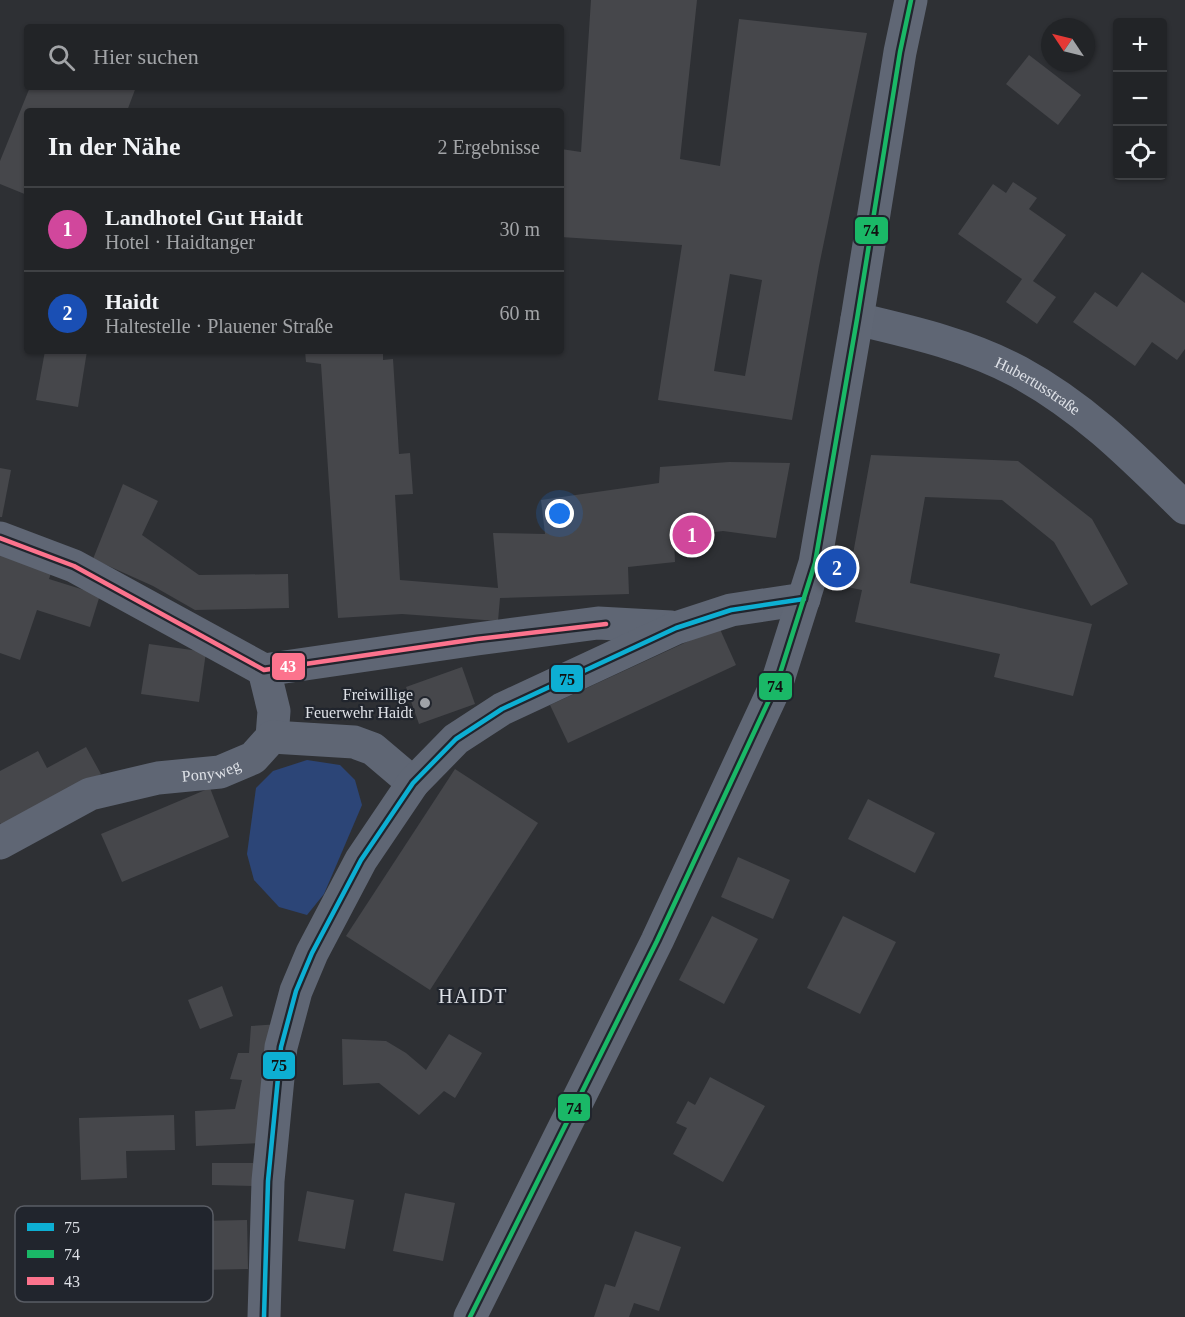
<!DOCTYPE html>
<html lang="de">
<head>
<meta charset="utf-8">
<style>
	:root { --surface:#222427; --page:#2a2c2f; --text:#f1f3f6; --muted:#a2a4a7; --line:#3f4144; --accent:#a0a3a8 }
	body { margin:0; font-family:"Times New Roman",serif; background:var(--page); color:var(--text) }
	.controls { position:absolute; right:18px; top:18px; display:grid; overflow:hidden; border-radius:6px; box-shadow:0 2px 4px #0004 }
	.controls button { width:54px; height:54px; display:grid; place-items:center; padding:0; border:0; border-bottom:2px solid var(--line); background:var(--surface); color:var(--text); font:30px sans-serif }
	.compass { position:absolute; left:1041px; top:18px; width:54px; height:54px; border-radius:50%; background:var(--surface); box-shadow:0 2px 4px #0004; rotate:305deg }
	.you { position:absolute; left:560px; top:514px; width:21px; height:21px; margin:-15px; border:4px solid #fff; border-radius:50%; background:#1a73e8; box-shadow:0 0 0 9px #1a73e833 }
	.badge { display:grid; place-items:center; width:39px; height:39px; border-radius:50%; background:var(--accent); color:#fff; font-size:20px; font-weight:700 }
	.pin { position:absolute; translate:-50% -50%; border:3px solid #fff; box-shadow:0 2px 6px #0006 }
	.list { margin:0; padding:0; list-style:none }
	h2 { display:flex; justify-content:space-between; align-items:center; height:78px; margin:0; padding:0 24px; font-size:26px }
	h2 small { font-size:20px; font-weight:400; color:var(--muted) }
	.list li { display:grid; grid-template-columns:39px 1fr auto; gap:18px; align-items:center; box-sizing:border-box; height:84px; padding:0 24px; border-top:2px solid var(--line) }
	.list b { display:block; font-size:22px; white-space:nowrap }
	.list p { margin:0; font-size:20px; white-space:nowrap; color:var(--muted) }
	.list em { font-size:20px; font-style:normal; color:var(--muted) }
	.icon { flex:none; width:33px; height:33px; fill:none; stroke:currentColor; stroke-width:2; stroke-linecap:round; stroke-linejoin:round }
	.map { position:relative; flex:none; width:1185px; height:1317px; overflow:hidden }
	.search { position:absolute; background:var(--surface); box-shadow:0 2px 4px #0004; left:24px; top:24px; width:540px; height:66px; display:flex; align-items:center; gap:15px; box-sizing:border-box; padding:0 21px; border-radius:6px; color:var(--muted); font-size:22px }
	.panel { position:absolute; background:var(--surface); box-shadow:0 2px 4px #0004; left:24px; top:108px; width:540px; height:246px; border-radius:6px }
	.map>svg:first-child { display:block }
</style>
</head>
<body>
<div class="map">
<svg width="1185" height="1317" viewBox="0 0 1185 1317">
	<rect width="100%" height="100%" fill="#2e3034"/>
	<!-- water -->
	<polygon fill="#2c4577" points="307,760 340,765 355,780 362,805 324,894 307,915 279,907 254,880 247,854 256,788 273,771"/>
	<!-- building -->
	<g fill="#46474b" fill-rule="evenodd">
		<path d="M591 0H697L680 159 720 166 739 19 867 33 819 266 792 420 658 400 682 245 561 237V149L581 152ZM730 274 762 280 745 376 714 371Z"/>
		<polygon points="1029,55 1081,95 1058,125 1006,84"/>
		<polygon points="30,87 136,87 127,111 27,111 27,195 0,184 0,161"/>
		<polygon points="1013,182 1037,198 1029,209 1066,235 1033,281 1056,297 1037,324 1006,302 1022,279 958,234 993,184 1006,193"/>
		<polygon points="1142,272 1185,303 1185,349 1177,360 1152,342 1135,366 1073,322 1095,292 1117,307"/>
		<polygon points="45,351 87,351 78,407 36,400"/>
		<polygon points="305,351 383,351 383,360 393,359 399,454 410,453 413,494 395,495 400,580 498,588 493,533 545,534 541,500 659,483 660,467 729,462 790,463 776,538 723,531 674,537 675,562 628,567 629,594 500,598 498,621 402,614 338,618 321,364 306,362"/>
		<polygon points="871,455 1018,461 1092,519 1128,584 1091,606 1054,542 1002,500 925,497 910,583 1092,624 1073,696 994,677 1000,654 855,622 862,590 847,587"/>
		<polygon points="0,468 11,470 2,517 0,517"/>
		<polygon points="123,484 158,501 142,535 199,575 288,574 289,608 195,610 153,586 93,559"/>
		<polygon points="0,549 53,567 49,579 100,595 90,627 37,610 20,660 0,653"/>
		<polygon points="719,627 736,665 568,743 550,705"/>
		<polygon points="149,644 206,652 199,702 141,694"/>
		<polygon points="462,667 475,704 419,724 406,687"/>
		<polygon points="86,747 101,774 3,827 0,823 0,771 38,751 47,768"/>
		<polygon points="455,769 538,823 430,990 346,936"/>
		<polygon points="210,788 229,837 122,882 101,834"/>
		<polygon points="868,799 935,833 915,873 848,839"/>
		<polygon points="738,857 790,880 773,919 721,897"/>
		<polygon points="712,916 758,939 724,1004 679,980"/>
		<polygon points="843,916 896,942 860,1014 807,988"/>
		<polygon points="222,986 233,1016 200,1029 188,1000"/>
		<polygon points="280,1024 262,1143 196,1146 195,1111 235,1109 242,1080 230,1079 238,1053 249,1053 251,1026"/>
		<polygon points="449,1034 482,1053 455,1098 444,1091 419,1115 379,1083 343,1085 342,1039 386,1041 406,1053 426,1070"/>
		<polygon points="710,1077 765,1106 723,1182 673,1154 687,1128 676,1123 688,1101 695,1105"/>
		<polygon points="174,1115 175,1150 126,1151 127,1178 81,1180 79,1118"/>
		<polygon points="212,1163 253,1163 253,1186 212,1185"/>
		<polygon points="307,1191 354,1200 345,1249 298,1241"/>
		<polygon points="405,1193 455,1203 443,1261 393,1251"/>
		<polygon points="247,1220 248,1269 103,1272 102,1223"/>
		<polygon points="635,1231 681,1247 659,1311 634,1303 629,1317 594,1317 605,1284 615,1287"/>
	</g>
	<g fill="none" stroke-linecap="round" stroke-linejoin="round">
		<!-- minor -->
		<g stroke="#5f6674" stroke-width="33">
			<path id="s1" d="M857 319C912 332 969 345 1019 372 1085 408 1132 456 1185 508"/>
			<polyline points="0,538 74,566 264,670 477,639 598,623 671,627"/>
			<polyline points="264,670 274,711 272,737"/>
			<path id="s2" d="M0 843 90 794 158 778 220 772 253 758 272 737 354 742 373 749 413 783"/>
			<polyline points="264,1317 268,1181 281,1047 296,991 312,953 361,860 413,783 456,739 502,709 676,628 731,610 804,599"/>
		</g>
		<!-- major -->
		<polyline stroke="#606775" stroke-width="33" points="470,1317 657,941 777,683 815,563 857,319 900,52 911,0"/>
		<defs>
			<polyline id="bus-1" points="264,1317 268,1181 281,1047 296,991 312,953 361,860 413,783 456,739 502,709 676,628 731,610 804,599"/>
			<polyline id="bus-2" points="470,1317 657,941 777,683 815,563 857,319 900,52 911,0"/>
			<polyline id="bus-3" points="0,538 74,566 264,670 477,639 606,624"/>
		</defs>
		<!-- bus-1 casing -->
		<use href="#bus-1" stroke="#21252d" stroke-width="9"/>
		<!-- bus-2 casing -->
		<use href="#bus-2" stroke="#21252d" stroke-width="9"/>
		<!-- bus-3 casing -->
		<use href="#bus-3" stroke="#21252d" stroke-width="9"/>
		<!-- bus-1 -->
		<use href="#bus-1" stroke="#0dafd3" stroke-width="4.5"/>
		<!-- bus-2 -->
		<use href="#bus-2" stroke="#1ab867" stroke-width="4.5"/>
		<!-- bus-3 -->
		<use href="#bus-3" stroke="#fc738d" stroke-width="4.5"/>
	</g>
	<!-- markers -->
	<circle fill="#a0a3a8" stroke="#21252d" stroke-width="2" cx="425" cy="703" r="6"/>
	<g text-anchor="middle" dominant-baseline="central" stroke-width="4.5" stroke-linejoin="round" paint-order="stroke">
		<!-- street labels -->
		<g font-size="16" fill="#dee1e7" stroke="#21252d">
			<text stroke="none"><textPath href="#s1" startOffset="194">Hubertusstraße</textPath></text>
			<text stroke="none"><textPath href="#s2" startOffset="226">Ponyweg</textPath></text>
		</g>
		<!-- poi labels -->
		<g font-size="16" fill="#dee1e7" stroke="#21252d" text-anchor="end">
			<text x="413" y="694">Freiwillige<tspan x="413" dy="18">Feuerwehr Haidt</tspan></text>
		</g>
		<!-- quarter labels -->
		<g font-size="20" letter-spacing="1.5" fill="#dee1e7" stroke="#21252d">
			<text x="473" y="996">HAIDT</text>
		</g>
	</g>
	<!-- legend -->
	<rect x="15" y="1206" width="198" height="96" rx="9" fill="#21252d" stroke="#5a5d65" stroke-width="1.5"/>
	<rect x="27" y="1223" width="27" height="8" fill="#0dafd3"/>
	<rect x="27" y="1250" width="27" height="8" fill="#1ab867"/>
	<rect x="27" y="1277" width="27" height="8" fill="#fc738d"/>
	<g font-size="16" fill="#dee1e7">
		<text x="64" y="1233">75</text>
		<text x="64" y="1260">74</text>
		<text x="64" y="1287">43</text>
	</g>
	<g stroke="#21252d" stroke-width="2">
		<rect x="854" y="216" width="35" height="29" rx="6" fill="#1ab867"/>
		<rect x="271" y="652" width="35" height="29" rx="6" fill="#fc738d"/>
		<rect x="550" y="664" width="34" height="29" rx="6" fill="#0dafd3"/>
		<rect x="758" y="672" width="35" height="29" rx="6" fill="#1ab867"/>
		<rect x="262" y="1051" width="34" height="29" rx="6" fill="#0dafd3"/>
		<rect x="557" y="1093" width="34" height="29" rx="6" fill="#1ab867"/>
	</g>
	<g font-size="16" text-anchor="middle" font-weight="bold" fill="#fff">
		<text x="288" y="672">43</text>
	</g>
	<g font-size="16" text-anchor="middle" font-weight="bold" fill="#111">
		<text x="871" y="236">74</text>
		<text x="567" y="685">75</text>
		<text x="775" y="692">74</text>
		<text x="279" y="1071">75</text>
		<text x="574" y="1114">74</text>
	</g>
</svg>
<div class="controls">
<button>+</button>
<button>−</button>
<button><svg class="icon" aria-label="locate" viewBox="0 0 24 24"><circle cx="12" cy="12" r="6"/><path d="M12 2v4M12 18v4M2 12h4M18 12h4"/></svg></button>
</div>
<svg class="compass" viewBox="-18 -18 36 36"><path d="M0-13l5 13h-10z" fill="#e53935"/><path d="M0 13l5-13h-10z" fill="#a2a4a7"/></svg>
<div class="you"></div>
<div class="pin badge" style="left:692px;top:535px;background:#d1479c">1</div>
<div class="pin badge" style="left:837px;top:568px;background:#1a4fb4">2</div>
<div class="search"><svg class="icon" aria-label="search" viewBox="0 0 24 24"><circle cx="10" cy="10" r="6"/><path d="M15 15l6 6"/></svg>Hier suchen</div>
<section class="panel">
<h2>In der Nähe<small>2 Ergebnisse</small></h2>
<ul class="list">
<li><span class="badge" style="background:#d1479c">1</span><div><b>Landhotel Gut Haidt</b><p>Hotel · Haidtanger</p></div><em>30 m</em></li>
<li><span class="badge" style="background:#1a4fb4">2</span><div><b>Haidt</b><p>Haltestelle · Plauener Straße</p></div><em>60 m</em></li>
</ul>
</section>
</div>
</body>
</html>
